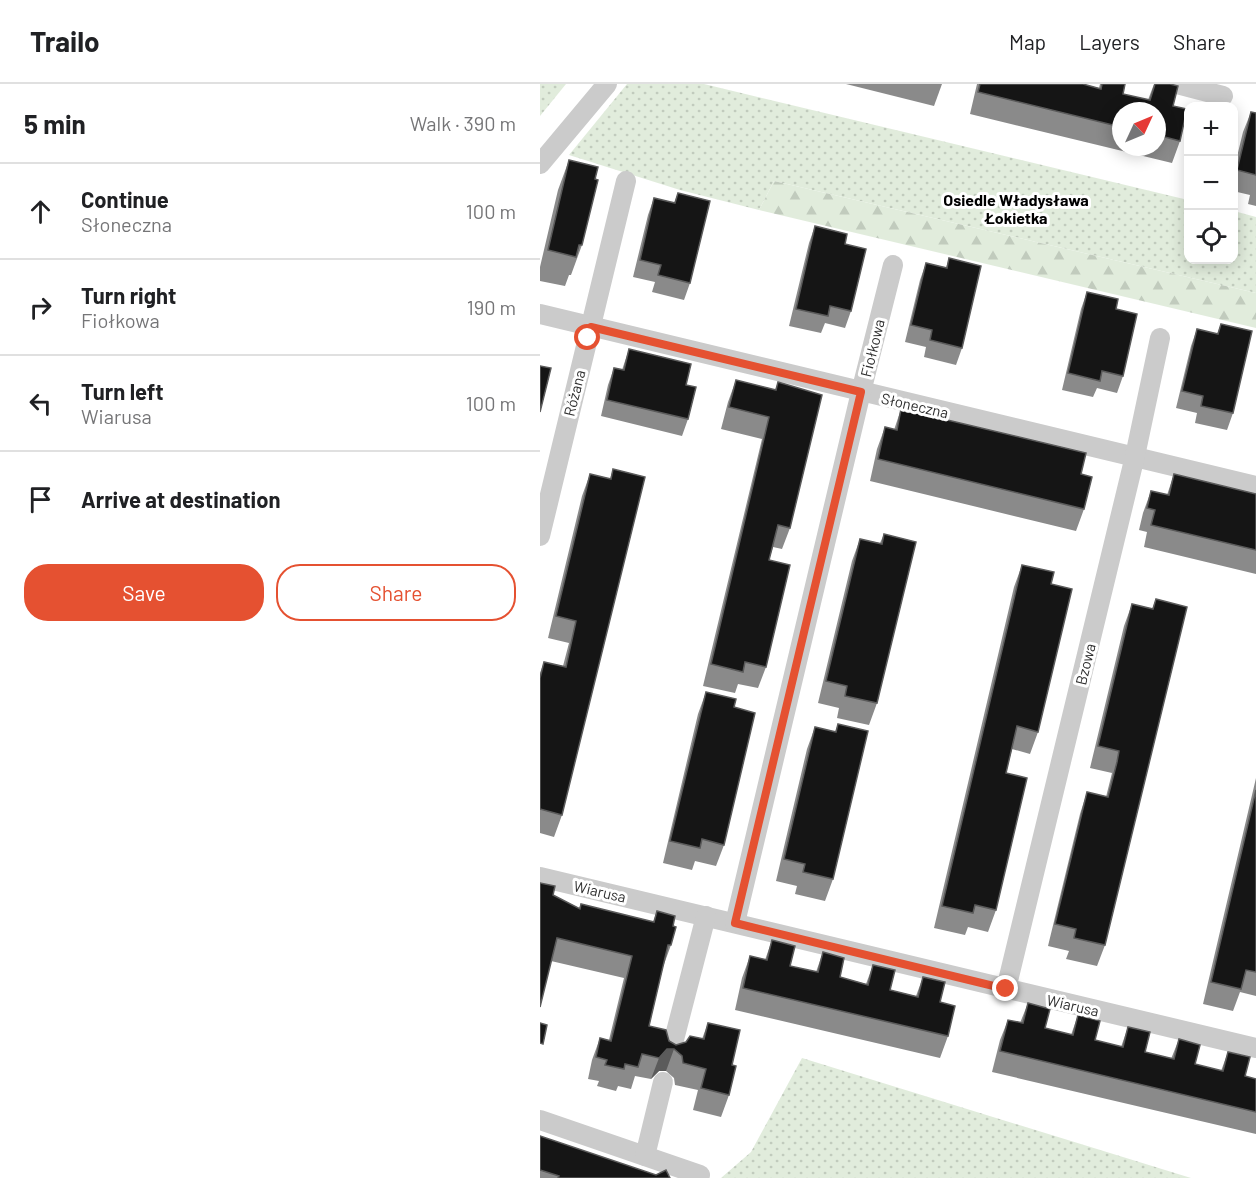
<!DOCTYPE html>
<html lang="en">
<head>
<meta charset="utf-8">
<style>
	:root { --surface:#fff; --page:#f2f2f2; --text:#202124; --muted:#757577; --line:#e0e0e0; --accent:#e55131 }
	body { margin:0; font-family:Barlow,sans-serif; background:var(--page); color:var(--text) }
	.controls { position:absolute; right:18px; top:18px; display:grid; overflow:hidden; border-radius:12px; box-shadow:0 3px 15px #0003 }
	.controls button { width:54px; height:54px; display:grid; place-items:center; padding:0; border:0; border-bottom:2px solid var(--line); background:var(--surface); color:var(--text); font:30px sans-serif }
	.compass { position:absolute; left:572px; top:18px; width:54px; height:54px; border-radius:50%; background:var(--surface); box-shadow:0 3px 15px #0003; rotate:46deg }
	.stop { position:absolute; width:18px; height:18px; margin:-14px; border:4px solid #e55131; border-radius:50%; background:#fff }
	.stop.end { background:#e55131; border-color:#fff; box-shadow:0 2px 6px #0008 }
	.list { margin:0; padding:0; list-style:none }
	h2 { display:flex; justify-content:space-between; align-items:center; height:78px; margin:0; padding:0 24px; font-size:26px }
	h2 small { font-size:20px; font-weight:400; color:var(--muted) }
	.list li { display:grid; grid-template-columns:39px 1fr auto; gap:18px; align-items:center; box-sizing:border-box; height:96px; padding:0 24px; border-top:2px solid var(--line) }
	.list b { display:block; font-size:22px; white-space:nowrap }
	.list p { margin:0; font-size:20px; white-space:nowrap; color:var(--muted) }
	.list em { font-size:20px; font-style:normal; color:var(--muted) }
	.actions { display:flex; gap:12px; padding:18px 24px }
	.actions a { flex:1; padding:14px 0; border:2px solid var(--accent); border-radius:24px; text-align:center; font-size:21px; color:var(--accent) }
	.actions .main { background:var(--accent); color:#fff }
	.icon { flex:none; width:33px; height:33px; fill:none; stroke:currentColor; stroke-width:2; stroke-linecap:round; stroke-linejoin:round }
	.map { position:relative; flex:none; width:716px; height:1094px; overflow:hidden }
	header { display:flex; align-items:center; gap:36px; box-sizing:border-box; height:84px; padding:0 30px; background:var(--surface); border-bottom:2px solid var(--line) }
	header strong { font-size:28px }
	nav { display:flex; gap:33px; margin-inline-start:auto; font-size:21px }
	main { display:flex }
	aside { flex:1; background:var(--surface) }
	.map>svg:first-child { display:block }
</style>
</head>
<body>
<header>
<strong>Trailo</strong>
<nav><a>Map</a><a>Layers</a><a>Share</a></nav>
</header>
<main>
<aside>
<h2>5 min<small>Walk · 390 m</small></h2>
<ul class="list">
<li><svg class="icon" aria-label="ahead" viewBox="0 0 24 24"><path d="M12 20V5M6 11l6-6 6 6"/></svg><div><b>Continue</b><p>Słoneczna</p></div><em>100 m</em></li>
<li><svg class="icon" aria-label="right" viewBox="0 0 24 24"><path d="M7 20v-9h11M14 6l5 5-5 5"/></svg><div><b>Turn right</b><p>Fiołkowa</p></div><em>190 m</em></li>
<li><svg class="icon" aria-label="left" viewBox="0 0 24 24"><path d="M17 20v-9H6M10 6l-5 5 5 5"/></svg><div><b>Turn left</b><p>Wiarusa</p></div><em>100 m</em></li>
<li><svg class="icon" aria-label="arrive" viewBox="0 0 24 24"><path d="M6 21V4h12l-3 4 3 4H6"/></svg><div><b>Arrive at destination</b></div></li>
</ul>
<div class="actions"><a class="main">Save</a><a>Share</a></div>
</aside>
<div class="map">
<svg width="716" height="1094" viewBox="0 0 716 1094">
	<defs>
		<pattern id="grass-dots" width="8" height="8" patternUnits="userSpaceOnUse" patternTransform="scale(1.5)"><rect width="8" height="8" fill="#e1ecdc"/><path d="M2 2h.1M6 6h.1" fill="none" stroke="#c1cbbd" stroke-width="1.8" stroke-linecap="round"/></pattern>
		<pattern id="forest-firs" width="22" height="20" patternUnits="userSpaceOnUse" patternTransform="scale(1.5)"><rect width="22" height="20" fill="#e1ecdc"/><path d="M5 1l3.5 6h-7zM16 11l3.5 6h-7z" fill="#c1cbbd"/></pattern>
	</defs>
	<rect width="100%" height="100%" fill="#fff"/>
	<!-- grass -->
	<g fill="url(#grass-dots)">
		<polygon points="0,0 26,0 0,32"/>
		<polygon points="87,0 164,0 648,116 648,176 694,176 694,127 716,133 716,209 234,97 219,126 140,106 29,71"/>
		<polygon points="262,974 651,1094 181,1094 211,1068"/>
	</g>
	<!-- forest -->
	<polygon fill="url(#forest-firs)" points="234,97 716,209 716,244 219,126"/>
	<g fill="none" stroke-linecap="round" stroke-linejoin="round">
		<!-- minor -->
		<g stroke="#cbcbcb" stroke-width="20">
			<polyline points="637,0 683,12"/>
			<polyline points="0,80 67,0"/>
			<polyline points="0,230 716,402"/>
			<polyline points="0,452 86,97"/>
			<polyline points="0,793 716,964"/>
			<polyline points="195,839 321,308 353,181"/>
			<polyline points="466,905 595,372 620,254"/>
			<polyline points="130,971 166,832"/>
			<polyline points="0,1036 160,1091"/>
			<polyline points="105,1072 123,998"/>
		</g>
	</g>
	<!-- wall -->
	<g fill="#8a8a8a" fill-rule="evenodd">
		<polygon points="306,0 402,0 394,22"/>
		<path d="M437 0H543L559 4 560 0H585L583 10 608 16 614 0 633 22 640 57 632 79 430 30ZM581 27H617V63H581Z"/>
		<polygon points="711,28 716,29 716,122 708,120 710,111 693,107 693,89 703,48"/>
		<polygon points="29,76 42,161 31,191 29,191 25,202 0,197 0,183 18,106"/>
		<polygon points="138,109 150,199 144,216 112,208 115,198 93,193 108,131 114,114 134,119"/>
		<polygon points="275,142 305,160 311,227 305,244 285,239 281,249 249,242 269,159"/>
		<polygon points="409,174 422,264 416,281 384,273 386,263 365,258 380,196 386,179 406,184"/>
		<polygon points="547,208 576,225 583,292 577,309 557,304 553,313 522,306 541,225"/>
		<polygon points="681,240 693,329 687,346 655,339 657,329 636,324 651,262 657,245 677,250"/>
		<polygon points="89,265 146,301 148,335 142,352 61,332 68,301 74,284 82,286"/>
		<polygon points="196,296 235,306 238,298 250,444 242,465 233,463 229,476 226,583 218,604 198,600 195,609 163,602 222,355 181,345 188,318"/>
		<polygon points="361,325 541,390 544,425 536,447 330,397 337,365 345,343 354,346"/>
		<polygon points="73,385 22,731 14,753 0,749 0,589 4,578 23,582 29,559 8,554 42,412 50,390 70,395"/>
		<polygon points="634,390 716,410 716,490 604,463 607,448 599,446 603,429 611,407 627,411"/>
		<polygon points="344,450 337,619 329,641 297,634 299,624 278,619 312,477 320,455 340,459"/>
		<polygon points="482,481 498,648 490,670 472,665 466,689 456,826 448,848 428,843 425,851 394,844 474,503"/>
		<polygon points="616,515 565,861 557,882 526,875 529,867 508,862 540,730 547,708 566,713 572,689 550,684 584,542 592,520 612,525"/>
		<polygon points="166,608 194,623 184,761 176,782 155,777 152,786 123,779 158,630"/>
		<polygon points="298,640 293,795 285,817 255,810 257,802 236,797 267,665 275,643 295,648"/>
		<polygon points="716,694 716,912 700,908 693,927 663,920"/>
		<polygon points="13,811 39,824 41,820 113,838 117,827 133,842 131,861 123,883 109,942 136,961 162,955 168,939 192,981 189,1011 181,1033 153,1026 158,1006 135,1001 134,994 126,987 119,987 111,995 95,992 91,1005 78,1002 76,1007 57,1002 59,997 48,995 52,976 60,954 69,956 84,894 11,877"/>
		<polygon points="232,856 250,882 276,888 283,868 300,893 326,900 333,881 350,906 376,912 383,893 400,918 408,952 400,974 195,926 202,894 210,872 225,876"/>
		<polygon points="488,919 505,944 531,951 538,931 555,956 581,963 588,943 605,968 631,975 639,955 655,980 681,987 688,968 705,992 716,995 716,1050 452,988 460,956 468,936 480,939"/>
		<polygon points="0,1052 116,1091 130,1094 0,1094"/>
	</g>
	<!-- shaded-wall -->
	<polygon fill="#5b5b5b" points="127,965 134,965 126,987 119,987 111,995 119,974"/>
	<!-- building -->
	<g fill="#151515" stroke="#5b5b5b" stroke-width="1.5">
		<polygon points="440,0 543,0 561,5 562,0 585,0 583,10 610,16 615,0 630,0 638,2 633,22 647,25 640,57 617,51 617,27 581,27 581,43 438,8"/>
		<polygon points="711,28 716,29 716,91 697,86"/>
		<polygon points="29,76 58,83 55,95 58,96 42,161 39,161 36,173 8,166"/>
		<polygon points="138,109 170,117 150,199 118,191 121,181 100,176 114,114 135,119"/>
		<polygon points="275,142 307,150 305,160 326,165 311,227 290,222 288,232 256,225"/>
		<polygon points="409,174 441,182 422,264 390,256 392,246 371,241 386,179 407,184"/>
		<polygon points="547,208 578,215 576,225 597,230 583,292 562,287 560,297 528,289"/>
		<polygon points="681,240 712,247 693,329 661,322 663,312 642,307 657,245 678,250"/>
		<polygon points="89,265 151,280 146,301 156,303 148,335 67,316 74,284 84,286"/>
		<polygon points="0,282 11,284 0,328"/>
		<polygon points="196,296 236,306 238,298 282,311 250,444 238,441 229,476 250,481 226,583 205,578 203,588 171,580 229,333 189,323"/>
		<polygon points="361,325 546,369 541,390 552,393 544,425 338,375 345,343 357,346"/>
		<polygon points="73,385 105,393 22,731 0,725 0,594 4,578 26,583 36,537 16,532 50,390 71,395"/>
		<polygon points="634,390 716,410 716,466 611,441 615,426 607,424 611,407 629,411"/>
		<polygon points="344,450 376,458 337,619 305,612 307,602 286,597 320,455 342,460"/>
		<polygon points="482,481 514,488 511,500 532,505 498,648 477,642 466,689 487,694 456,826 435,821 433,829 402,822"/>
		<polygon points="616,515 647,523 565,861 534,854 536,845 515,840 547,708 568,713 577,678 579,667 558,662 592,520 613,525"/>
		<polygon points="166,608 196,615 194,623 215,629 184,761 162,755 160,764 130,757"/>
		<polygon points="298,640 328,647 293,795 263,788 265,780 244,775 275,643 296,648"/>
		<polygon points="716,706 716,888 706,886 701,905 671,898"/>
		<polygon points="0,799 15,802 13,811 40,825 41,820 114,838 117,827 135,832 133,842 136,843 131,861 128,861 109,942 126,946 129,957 136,961 146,958 150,952 164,955 168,939 200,946 192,981 196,982 189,1011 161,1004 166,985 143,979 142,972 134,965 127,965 119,974 102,970 98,983 85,980 84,985 65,981 67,976 56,973 60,954 71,957 92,872 17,854 0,923"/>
		<polygon points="232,856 255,862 250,882 278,888 283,868 304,874 300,893 328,901 333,881 355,886 350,906 378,913 383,893 405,898 400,918 415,922 408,952 203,904 210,872 227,876"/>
		<polygon points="488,919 510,925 505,944 533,951 538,931 560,937 555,956 583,963 588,943 610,948 605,968 634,975 639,955 660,961 655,980 683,987 688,968 710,973 705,992 716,995 716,1028 460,967 468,936 483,939"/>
		<polygon points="0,939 7,941 3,960 0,959"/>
		<polygon points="0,1052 116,1091 126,1086 130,1094 18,1094 19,1092 0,1086"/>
	</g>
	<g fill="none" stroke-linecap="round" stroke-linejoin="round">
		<!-- route -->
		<polyline stroke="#e55131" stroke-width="8" points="48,254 51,243 321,308 195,839 466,905"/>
	</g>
	<g text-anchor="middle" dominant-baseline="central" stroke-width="6" stroke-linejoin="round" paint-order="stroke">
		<!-- street labels -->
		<g font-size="15" fill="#2e2e2e" stroke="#fff">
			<text transform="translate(332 264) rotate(-76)">Fiołkowa</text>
			<text transform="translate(34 309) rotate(-76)">Różana</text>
			<text transform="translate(375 321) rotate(13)">Słoneczna</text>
			<text transform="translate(545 580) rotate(-76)">Bzowa</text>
			<text transform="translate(60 807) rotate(13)">Wiarusa</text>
			<text transform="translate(533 921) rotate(13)">Wiarusa</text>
		</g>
		<!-- neighbourhood labels -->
		<g font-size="16" font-weight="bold" fill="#000" stroke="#fff">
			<text x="476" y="115">Osiedle Władysława<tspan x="476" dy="18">Łokietka</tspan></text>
		</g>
	</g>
</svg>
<div class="controls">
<button>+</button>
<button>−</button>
<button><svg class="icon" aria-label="locate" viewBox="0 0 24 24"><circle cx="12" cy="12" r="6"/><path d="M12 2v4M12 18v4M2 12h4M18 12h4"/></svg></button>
</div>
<svg class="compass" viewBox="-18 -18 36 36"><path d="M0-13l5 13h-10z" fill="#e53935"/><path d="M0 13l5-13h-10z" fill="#757577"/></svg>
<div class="stop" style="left:48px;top:254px"></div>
<div class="stop end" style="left:466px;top:905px"></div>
</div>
</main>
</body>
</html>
